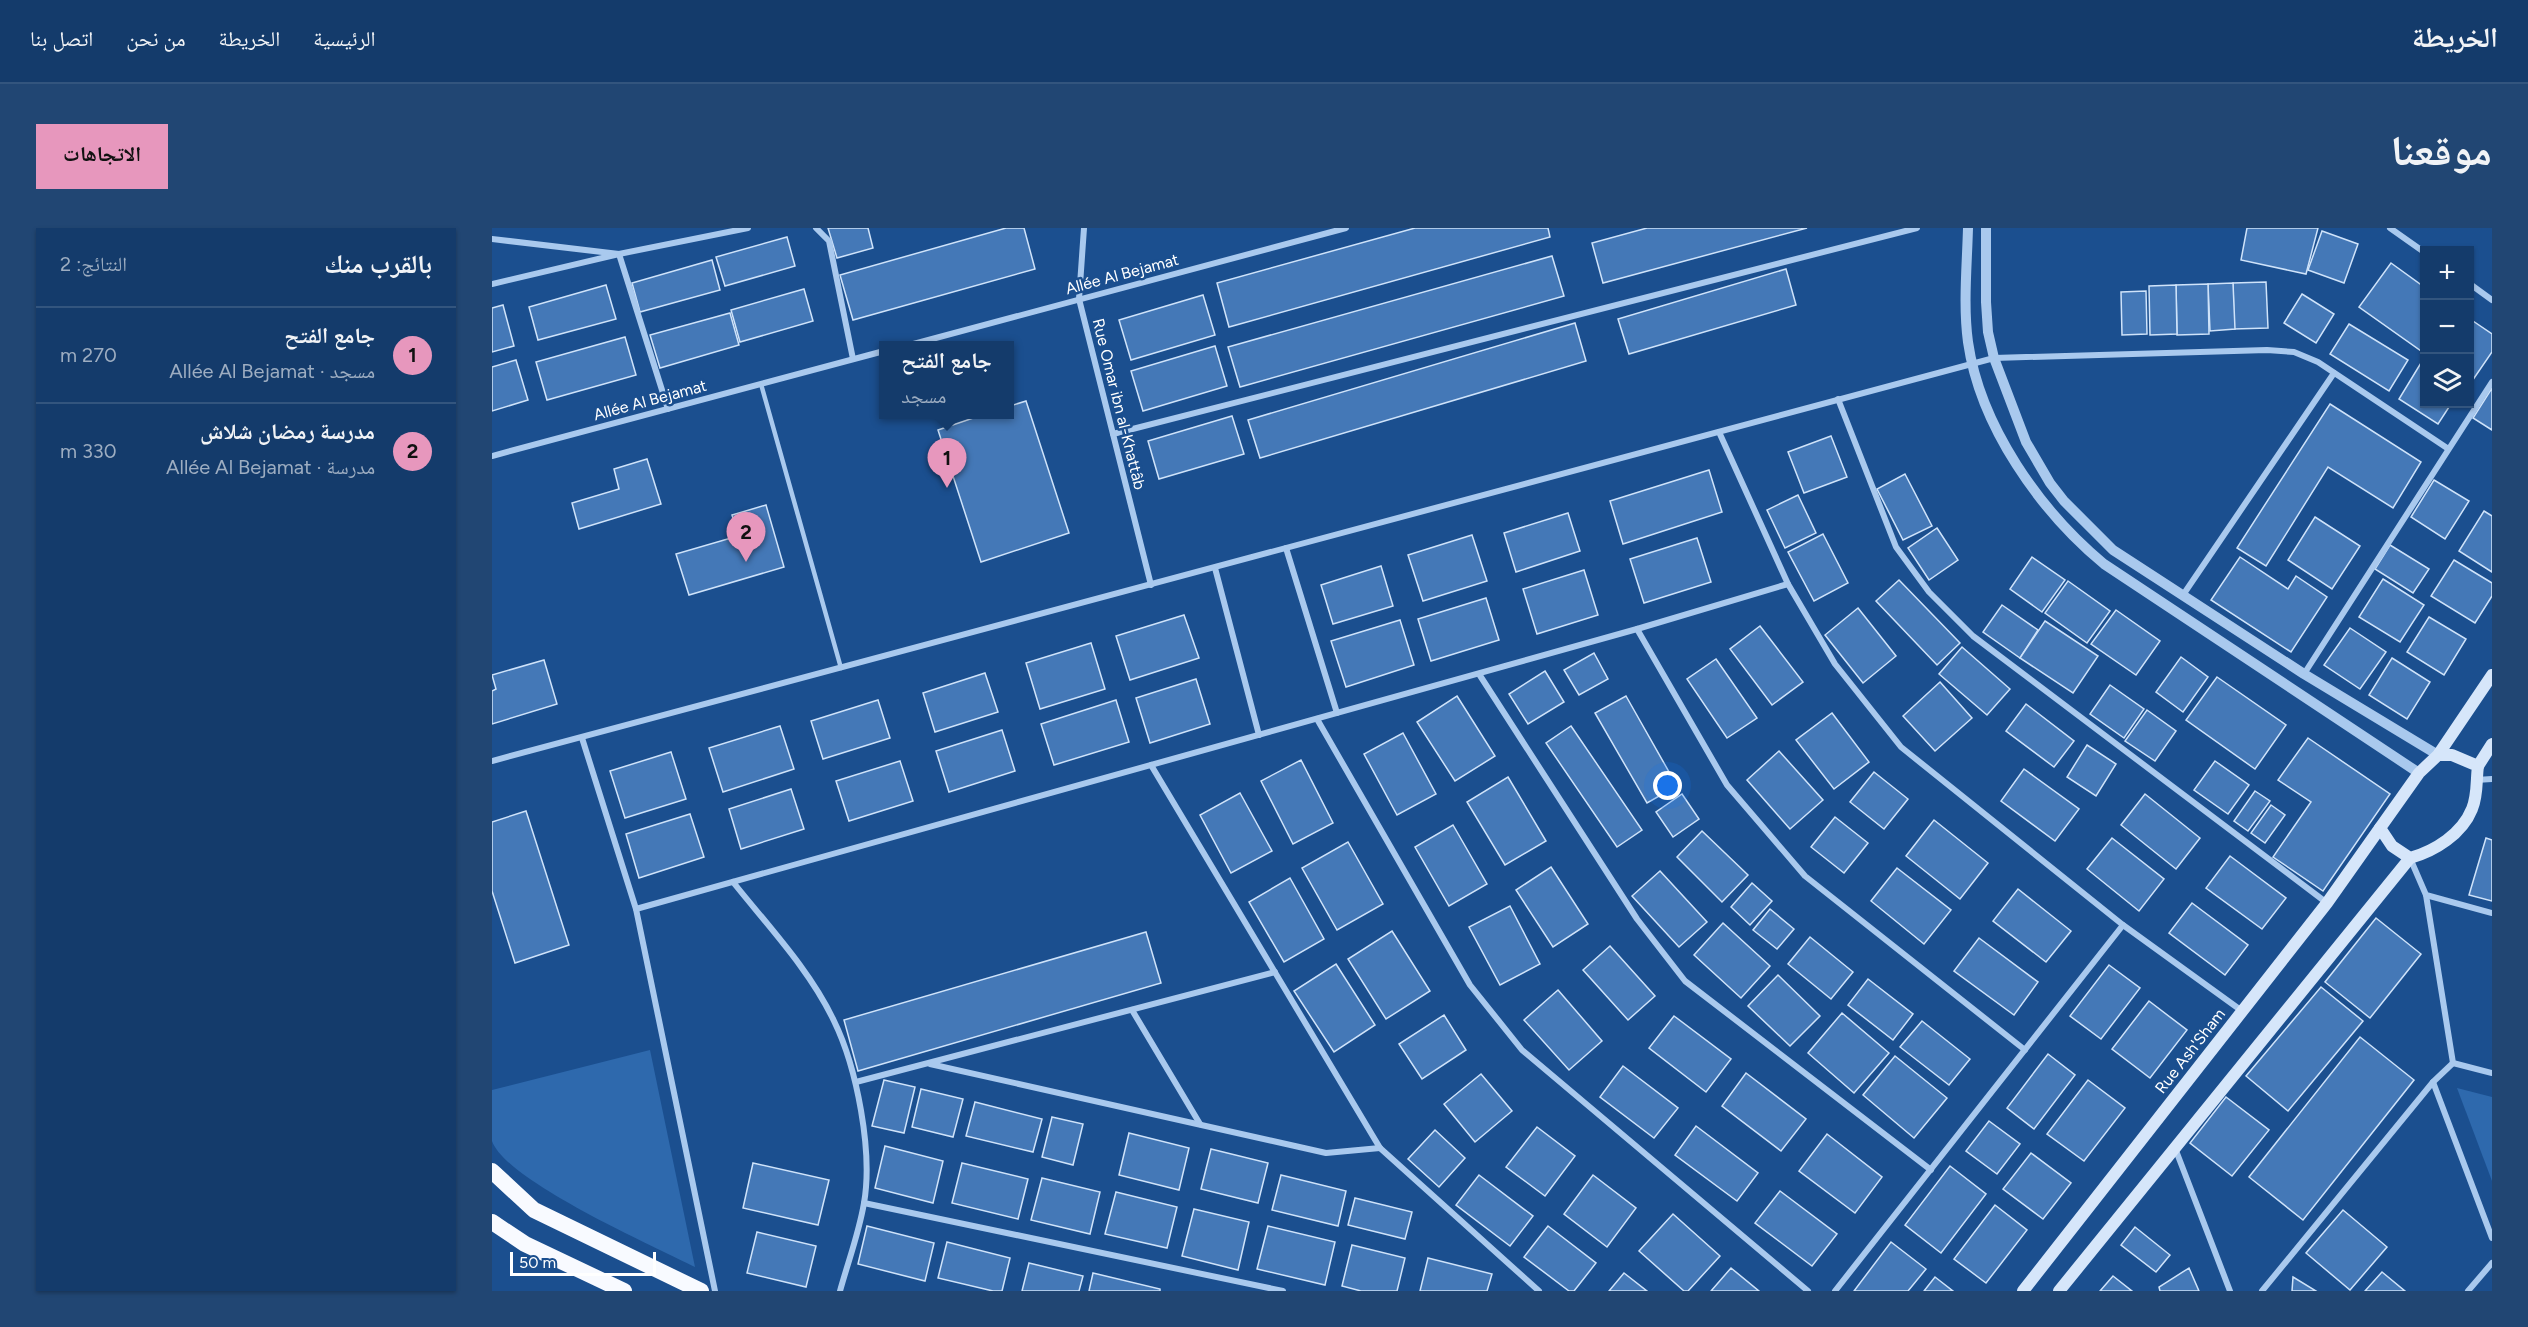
<!DOCTYPE html>
<html lang="ar">
<head>
<meta charset="utf-8">
<style>
	:root { --surface:#143b6b; --page:#214673; --text:#f1f3f6; --muted:#9dadc1; --line:#33557e; --accent:#e797bd }
	body { margin:0; font-family:Figtree,"Noto Naskh Arabic",sans-serif; background:var(--page); color:var(--text); direction:rtl }
	.controls { position:absolute; right:18px; top:18px; display:grid; overflow:hidden; border-radius:0px; box-shadow:0 2px 4px #0004 }
	.controls button { width:54px; height:54px; display:grid; place-items:center; padding:0; border:0; border-bottom:2px solid var(--line); background:var(--surface); color:var(--text); font:30px sans-serif }
	.scale { position:absolute; left:18px; bottom:15px; width:146px; box-sizing:border-box; padding-left:6px; border:3px solid #fff; border-top:0; font-size:16px; line-height:21px; white-space:nowrap; color:#fff; -webkit-text-stroke:4px #1b4f8f; paint-order:stroke }
	.you { position:absolute; left:1176px; top:558px; width:21px; height:21px; margin:-15px; border:4px solid #fff; border-radius:50%; background:#1a73e8; box-shadow:0 0 0 9px #1a73e833 }
	.badge { display:grid; place-items:center; width:39px; height:39px; border-radius:50%; background:var(--accent); color:#111; font-size:20px; font-weight:700 }
	.pin { position:absolute; translate:-50% -50px; filter:drop-shadow(0 2px 3px #0008) }
	.pin::after { content:''; position:absolute; top:32px; width:21px; height:18px; background:inherit; clip-path:polygon(0 0,100% 0,50% 100%) }
	.popup { position:absolute; left:387px; top:113px; width:135px; height:78px; box-sizing:border-box; display:grid; place-content:center; border-radius:0px; background:var(--surface); filter:drop-shadow(0 2px 4px #0005); font-size:20px; white-space:nowrap; color:var(--muted) }
	.popup b { font-size:22px; color:var(--text) }
	.popup::after { content:''; position:absolute; left:50%; top:100%; margin-left:-12px; border:12px solid transparent; border-top-color:var(--surface) }
	.list { margin:0; padding:0; list-style:none }
	h2 { display:flex; justify-content:space-between; align-items:center; height:78px; margin:0; padding:0 24px; font-size:26px }
	h2 small { font-size:20px; font-weight:400; color:var(--muted) }
	.list li { display:grid; grid-template-columns:39px 1fr auto; gap:18px; align-items:center; box-sizing:border-box; height:96px; padding:0 24px; border-top:2px solid var(--line) }
	.list b { display:block; font-size:22px; white-space:nowrap }
	.list p { margin:0; font-size:20px; white-space:nowrap; color:var(--muted) }
	.list em { font-size:20px; font-style:normal; color:var(--muted) }
	.icon { flex:none; width:33px; height:33px; fill:none; stroke:currentColor; stroke-width:2; stroke-linecap:round; stroke-linejoin:round }
	.map { position:relative; flex:none; width:2000px; height:1063px; overflow:hidden; direction:ltr; border-radius:0px }
	header { display:flex; align-items:center; gap:36px; box-sizing:border-box; height:84px; padding:0 30px; background:var(--surface); border-bottom:2px solid var(--line) }
	header strong { font-size:28px }
	nav { display:flex; gap:33px; margin-inline-start:auto; font-size:21px }
	.intro { display:flex; align-items:center; justify-content:space-between; box-sizing:border-box; height:144px; padding:0 36px }
	h1 { margin:0; font-size:42px }
	.button { padding:15px 27px; border-radius:0px; background:var(--accent); color:#111; font-size:21px; font-weight:700 }
	main { display:flex; gap:36px; padding:0 36px }
	aside { flex:1; background:var(--surface); border-radius:0px; box-shadow:0 2px 4px #0004 }
	.map>svg:first-child { display:block }
</style>
</head>
<body>
<header>
<strong>الخريطة</strong>
<nav><a>الرئيسية</a><a>الخريطة</a><a>من نحن</a><a>اتصل بنا</a></nav>
</header>
<div class="intro"><h1>موقعنا</h1><a class="button">الاتجاهات</a></div>
<main>
<div class="map">
<svg width="2000" height="1063" viewBox="0 0 2000 1063">
	<rect width="100%" height="100%" fill="#1b4f8f"/>
	<!-- green -->
	<g fill="#2e69ad">
		<path d="M158 822 203 1039C161 1018 14 953 0 913 0 902 0 875 0 862Z"/>
		<polygon points="1965,860 2000,869 2000,953"/>
	</g>
	<!-- building -->
	<g fill="#4478b7" stroke="#cfe3fa" stroke-width="1.5">
		<polygon points="336,0 376,0 381,20 345,30"/>
		<polygon points="514,0 532,0 543,41 361,92 348,47"/>
		<polygon points="923,0 1056,0 1058,9 737,99 725,55"/>
		<polygon points="1155,0 1315,0 1111,55 1100,15"/>
		<polygon points="1755,0 1826,0 1814,46 1749,32"/>
		<polygon points="1830,3 1866,16 1852,55 1816,42"/>
		<polygon points="295,9 303,38 233,58 224,29"/>
		<polygon points="1060,28 1072,68 748,159 736,119"/>
		<polygon points="220,32 228,62 148,84 140,55"/>
		<polygon points="1899,35 1932,59 1932,125 1867,79"/>
		<polygon points="1294,41 1304,77 1137,126 1126,91"/>
		<polygon points="1774,54 1776,100 1742,101 1741,55"/>
		<polygon points="1741,55 1743,101 1718,103 1716,56"/>
		<polygon points="1716,56 1717,106 1685,107 1684,57"/>
		<polygon points="114,57 124,91 46,112 37,79"/>
		<polygon points="1684,57 1685,106 1658,107 1657,58"/>
		<polygon points="312,61 321,93 248,114 239,82"/>
		<polygon points="1654,63 1655,106 1630,107 1629,64"/>
		<polygon points="1810,66 1842,86 1824,115 1792,95"/>
		<polygon points="711,67 723,107 639,132 627,92"/>
		<polygon points="11,77 22,118 0,124 0,80"/>
		<polygon points="238,85 247,117 168,140 158,107"/>
		<polygon points="1978,91 2000,106 2000,124 1978,156"/>
		<polygon points="1083,95 1094,133 768,230 756,192"/>
		<polygon points="1857,96 1916,132 1897,163 1838,126"/>
		<polygon points="133,109 144,147 55,172 44,134"/>
		<polygon points="723,118 735,158 651,183 639,143"/>
		<polygon points="1932,130 1932,176 1959,176 1946,196 1907,171"/>
		<polygon points="24,132 36,172 0,183 0,139"/>
		<polygon points="2000,160 2000,202 1981,190"/>
		<polygon points="534,173 577,305 489,334 446,202 493,186 518,186 518,178"/>
		<polygon points="1838,176 1929,234 1901,280 1836,239 1774,338 1745,320"/>
		<polygon points="740,188 752,226 667,251 656,213"/>
		<polygon points="1339,208 1355,249 1312,265 1296,224"/>
		<polygon points="155,231 169,276 87,301 80,275 127,261 122,241"/>
		<polygon points="1217,242 1230,284 1131,316 1118,273"/>
		<polygon points="1413,246 1440,298 1411,312 1385,261"/>
		<polygon points="1942,252 1977,273 1953,311 1919,289"/>
		<polygon points="1306,267 1324,305 1293,320 1275,282"/>
		<polygon points="274,277 292,339 197,367 184,326 246,308 240,287"/>
		<polygon points="1992,283 2000,288 2000,344 1967,323"/>
		<polygon points="1076,285 1088,323 1024,344 1012,305"/>
		<polygon points="1823,289 1868,318 1840,361 1796,332"/>
		<polygon points="1445,300 1466,332 1437,352 1416,320"/>
		<polygon points="1331,306 1356,355 1322,373 1296,324"/>
		<polygon points="980,307 995,353 931,373 916,327"/>
		<polygon points="1205,310 1219,354 1152,375 1138,331"/>
		<polygon points="1898,317 1937,341 1921,365 1883,341"/>
		<polygon points="1540,329 1573,352 1550,384 1518,361"/>
		<polygon points="1748,329 1796,361 1804,348 1835,369 1799,424 1719,372"/>
		<polygon points="1962,332 2000,355 2000,368 1983,395 1939,368"/>
		<polygon points="889,338 901,378 841,396 829,357"/>
		<polygon points="1092,342 1106,387 1045,406 1031,361"/>
		<polygon points="1891,351 1932,377 1908,414 1867,389"/>
		<polygon points="1407,352 1468,415 1445,437 1384,373"/>
		<polygon points="1576,353 1618,383 1595,415 1553,385"/>
		<polygon points="994,370 1007,412 939,433 926,391"/>
		<polygon points="1510,377 1546,402 1528,430 1491,404"/>
		<polygon points="1366,380 1404,428 1371,455 1333,407"/>
		<polygon points="1624,382 1668,413 1644,447 1599,416"/>
		<polygon points="692,387 707,430 638,452 624,408"/>
		<polygon points="1937,389 1974,411 1952,447 1915,424"/>
		<polygon points="908,392 922,437 854,459 839,413"/>
		<polygon points="1553,393 1606,428 1581,465 1528,430"/>
		<polygon points="1268,398 1311,454 1280,477 1238,421"/>
		<polygon points="1858,400 1894,424 1868,461 1832,437"/>
		<polygon points="599,415 613,461 548,481 534,435"/>
		<polygon points="1470,419 1518,461 1495,487 1447,446"/>
		<polygon points="1102,425 1116,451 1087,467 1072,442"/>
		<polygon points="1689,429 1716,449 1691,484 1664,464"/>
		<polygon points="1900,430 1938,454 1915,491 1877,467"/>
		<polygon points="1224,431 1265,490 1235,510 1195,451"/>
		<polygon points="52,432 65,476 0,496 0,463 4,461 0,447"/>
		<polygon points="1053,443 1072,474 1036,496 1017,466"/>
		<polygon points="493,445 506,484 443,504 431,465"/>
		<polygon points="1725,449 1794,497 1763,541 1694,492"/>
		<polygon points="704,451 718,496 658,515 644,470"/>
		<polygon points="1448,454 1480,490 1443,523 1411,488"/>
		<polygon points="1618,457 1652,481 1632,510 1598,486"/>
		<polygon points="965,468 1003,528 963,553 925,494"/>
		<polygon points="1134,468 1185,558 1155,575 1103,485"/>
		<polygon points="386,472 398,510 331,531 319,493"/>
		<polygon points="624,472 637,514 562,537 549,496"/>
		<polygon points="1534,476 1582,513 1562,539 1514,503"/>
		<polygon points="1655,482 1684,503 1663,533 1633,513"/>
		<polygon points="1340,485 1377,534 1342,561 1304,512"/>
		<polygon points="288,498 302,541 231,564 217,520"/>
		<polygon points="1079,498 1150,602 1125,619 1054,515"/>
		<polygon points="510,502 523,543 457,564 444,523"/>
		<polygon points="911,505 944,566 905,587 872,526"/>
		<polygon points="1816,510 1898,566 1831,663 1781,629 1819,574 1786,552"/>
		<polygon points="1595,517 1624,536 1604,568 1575,549"/>
		<polygon points="1287,523 1331,572 1298,601 1255,552"/>
		<polygon points="179,524 194,571 133,590 118,543"/>
		<polygon points="809,532 841,595 801,616 769,553"/>
		<polygon points="408,533 421,573 357,593 344,553"/>
		<polygon points="1723,533 1757,557 1736,586 1702,562"/>
		<polygon points="1532,541 1587,581 1563,613 1509,573"/>
		<polygon points="1382,544 1416,571 1392,601 1358,574"/>
		<polygon points="1016,549 1054,613 1013,637 975,574"/>
		<polygon points="299,561 312,601 249,621 237,581"/>
		<polygon points="1763,563 1778,573 1756,603 1742,593"/>
		<polygon points="748,565 780,623 739,645 708,587"/>
		<polygon points="1190,566 1207,591 1181,609 1164,584"/>
		<polygon points="1653,566 1708,610 1684,641 1629,597"/>
		<polygon points="1779,577 1793,587 1773,615 1759,605"/>
		<polygon points="34,583 77,717 23,735 0,663 0,594"/>
		<polygon points="198,586 212,629 147,650 134,606"/>
		<polygon points="1343,589 1376,615 1352,645 1319,619"/>
		<polygon points="1442,592 1496,635 1468,671 1414,628"/>
		<polygon points="961,597 995,656 957,678 923,619"/>
		<polygon points="1210,603 1256,647 1230,674 1185,629"/>
		<polygon points="1620,610 1672,651 1647,683 1595,641"/>
		<polygon points="1994,610 2000,612 2000,673 1977,667"/>
		<polygon points="856,614 891,676 845,702 810,640"/>
		<polygon points="1738,628 1794,670 1770,701 1714,660"/>
		<polygon points="1059,639 1096,696 1061,719 1024,662"/>
		<polygon points="1405,640 1459,682 1432,716 1379,673"/>
		<polygon points="1168,643 1215,694 1187,719 1140,668"/>
		<polygon points="798,650 832,711 792,734 757,674"/>
		<polygon points="1260,655 1280,673 1258,697 1239,679"/>
		<polygon points="1526,661 1579,703 1554,734 1501,693"/>
		<polygon points="1700,675 1756,717 1733,747 1677,705"/>
		<polygon points="1018,678 1048,736 1008,757 977,699"/>
		<polygon points="1278,681 1302,701 1285,721 1261,702"/>
		<polygon points="1884,690 1929,726 1878,790 1833,754"/>
		<polygon points="1231,695 1278,738 1249,770 1202,727"/>
		<polygon points="900,703 938,763 894,791 856,731"/>
		<polygon points="654,704 669,755 366,843 352,792"/>
		<polygon points="1318,709 1361,744 1339,771 1296,736"/>
		<polygon points="1487,710 1546,754 1522,787 1462,743"/>
		<polygon points="1118,718 1163,768 1136,792 1091,742"/>
		<polygon points="844,736 883,797 842,824 802,763"/>
		<polygon points="1617,737 1648,760 1609,811 1578,788"/>
		<polygon points="1286,747 1328,788 1298,818 1256,778"/>
		<polygon points="1376,751 1421,786 1401,812 1356,777"/>
		<polygon points="1829,759 1871,793 1796,883 1754,848"/>
		<polygon points="1066,762 1110,813 1077,842 1032,792"/>
		<polygon points="1657,773 1695,802 1658,850 1620,821"/>
		<polygon points="1350,785 1397,825 1362,865 1316,825"/>
		<polygon points="952,787 974,822 930,851 907,816"/>
		<polygon points="1182,788 1239,831 1214,864 1157,820"/>
		<polygon points="1430,793 1478,831 1457,857 1408,819"/>
		<polygon points="1868,809 1922,852 1811,992 1757,949"/>
		<polygon points="1556,826 1583,847 1542,901 1515,880"/>
		<polygon points="1403,828 1455,870 1422,910 1371,867"/>
		<polygon points="1131,838 1186,880 1162,910 1108,869"/>
		<polygon points="1254,845 1314,891 1289,923 1230,878"/>
		<polygon points="989,846 1020,883 983,914 952,876"/>
		<polygon points="392,852 423,859 412,905 380,898"/>
		<polygon points="1596,852 1633,880 1592,933 1555,906"/>
		<polygon points="429,861 471,871 461,909 420,899"/>
		<polygon points="1734,869 1777,902 1740,948 1698,915"/>
		<polygon points="483,874 550,891 541,924 474,908"/>
		<polygon points="560,889 591,896 581,937 550,929"/>
		<polygon points="1497,893 1528,916 1505,946 1474,923"/>
		<polygon points="1204,898 1266,945 1245,973 1183,927"/>
		<polygon points="1045,899 1083,928 1053,968 1014,939"/>
		<polygon points="943,902 973,930 947,959 916,931"/>
		<polygon points="637,905 697,920 687,962 627,947"/>
		<polygon points="1335,906 1390,949 1363,985 1307,943"/>
		<polygon points="393,918 451,933 441,975 383,960"/>
		<polygon points="719,921 776,935 766,975 709,961"/>
		<polygon points="1539,925 1579,955 1551,991 1511,961"/>
		<polygon points="261,935 337,952 326,997 251,980"/>
		<polygon points="470,935 536,951 526,991 460,975"/>
		<polygon points="1458,938 1494,966 1449,1025 1413,997"/>
		<polygon points="789,947 854,963 846,998 780,982"/>
		<polygon points="987,947 1041,988 1018,1018 964,977"/>
		<polygon points="1101,947 1144,980 1115,1019 1072,986"/>
		<polygon points="550,950 608,964 598,1006 539,992"/>
		<polygon points="1288,963 1345,1006 1320,1038 1263,995"/>
		<polygon points="624,964 685,979 675,1020 613,1006"/>
		<polygon points="863,970 920,984 913,1011 856,997"/>
		<polygon points="1503,977 1535,1002 1494,1055 1462,1031"/>
		<polygon points="702,981 757,994 746,1042 690,1028"/>
		<polygon points="1851,982 1895,1019 1858,1062 1814,1025"/>
		<polygon points="1181,986 1228,1028 1196,1063 1192,1063 1147,1023"/>
		<polygon points="375,998 442,1015 433,1053 366,1036"/>
		<polygon points="776,998 843,1014 833,1057 765,1041"/>
		<polygon points="1056,998 1104,1035 1082,1063 1077,1063 1032,1029"/>
		<polygon points="1643,999 1678,1027 1664,1044 1629,1017"/>
		<polygon points="265,1004 324,1018 314,1059 255,1045"/>
		<polygon points="455,1014 518,1030 510,1063 501,1063 446,1050"/>
		<polygon points="1399,1014 1434,1041 1416,1063 1362,1063"/>
		<polygon points="860,1017 913,1030 905,1063 869,1063 850,1058"/>
		<polygon points="936,1030 1000,1046 995,1063 928,1063"/>
		<polygon points="537,1035 591,1048 587,1063 530,1063"/>
		<polygon points="1239,1040 1267,1063 1219,1063"/>
		<polygon points="1697,1040 1707,1063 1668,1063 1667,1059"/>
		<polygon points="1890,1044 1913,1063 1873,1063"/>
		<polygon points="601,1045 668,1061 668,1063 597,1063"/>
		<polygon points="1132,1045 1155,1063 1117,1063"/>
		<polygon points="1621,1048 1640,1063 1608,1063"/>
		<polygon points="1443,1049 1461,1063 1432,1063"/>
		<polygon points="1801,1049 1824,1063 1800,1063"/>
	</g>
	<g fill="none" stroke-linecap="round" stroke-linejoin="round">
		<!-- service -->
		<polyline stroke="#a9c9ee" stroke-width="4.5" points="269,156 349,440"/>
		<!-- minor -->
		<g stroke="#a9c9ee" stroke-width="6">
			<polyline points="324,0 337,13 361,131"/>
			<polyline points="592,0 587,71 659,357"/>
			<polyline points="1898,0 1932,24"/>
			<polyline points="0,11 127,26 176,181"/>
			<polyline points="0,56 127,26 256,0"/>
			<polyline points="1978,56 2000,72"/>
			<polyline points="414,118 854,0"/>
			<polyline points="1346,171 1404,319 1437,364 1481,408 1835,675"/>
			<polyline points="1227,204 1296,356 1343,436 1409,519 1631,697 1750,783"/>
			<polyline points="621,206 1425,0"/>
			<polyline points="0,228 392,123"/>
			<polyline points="794,320 845,485"/>
			<polyline points="723,340 767,507"/>
			<polyline points="1691,367 1842,145"/>
			<polyline points="1145,401 1235,557 1313,648 1533,822"/>
			<polyline points="987,446 1145,691 1193,753 1439,942"/>
			<polyline points="1812,446 2000,154"/>
			<polyline points="825,491 978,757 1030,822 1316,1063"/>
			<polyline points="90,510 144,681 223,1063"/>
			<polyline points="0,533 1502,130 1775,122 1802,124 1826,134 1955,220"/>
			<polyline points="659,537 888,920 1047,1063"/>
			<polyline points="1984,552 2000,551"/>
			<polyline points="1918,630 1934,667 2000,685"/>
			<path d="M241 654C276 698 318 742 342 793 365 840 381 924 372 975 367 1005 356 1034 348 1063"/>
			<polyline points="1934,667 1961,835 2000,845"/>
			<polyline points="144,681 1145,401 1296,356"/>
			<polyline points="640,782 708,896"/>
			<polyline points="438,836 834,925 888,920"/>
			<polyline points="364,854 783,744"/>
			<polyline points="1941,854 2000,1010"/>
			<polyline points="1683,920 1738,1063"/>
			<polyline points="372,975 791,1063"/>
			<polyline points="1343,1063 1631,697"/>
			<polyline points="1770,1063 1941,854 1961,835"/>
			<polyline points="1976,1063 2000,1035"/>
		</g>
		<!-- tertiary -->
		<g stroke="#a9c9ee" stroke-width="10">
			<path d="M1476 0C1475 38 1471 77 1476 114 1488 198 1548 283 1612 336L1927 545"/>
			<polyline points="1494,0 1494,74 1496,104 1502,130 1534,214 1558,255 1572,273 1621,322 1812,446 1946,527"/>
		</g>
		<!-- secondary -->
		<g stroke="#d6e6fa" stroke-width="12">
			<path d="M1946 527H1960L1986 538C1984 552 1986 567 1980 581 1970 606 1943 623 1918 630L1900 618 1888 600 1927 545 1946 527 2000 447"/>
			<polyline points="1986,538 2000,516"/>
			<polyline points="1531,1063 1835,675 1888,600"/>
			<polyline points="1567,1063 1918,630"/>
		</g>
		<!-- trunk -->
		<g stroke="#f8faff" stroke-width="16">
			<polyline points="0,943 42,982 209,1063"/>
			<polyline points="0,994 33,1016 132,1063"/>
		</g>
	</g>
	<g text-anchor="middle" dominant-baseline="central" stroke-width="5" stroke-linejoin="round" paint-order="stroke">
		<!-- street labels -->
		<g font-size="16" fill="#fff" stroke="#1b4f8f">
			<text transform="translate(630 46) rotate(-15)">Allée Al Bejamat</text>
			<text transform="translate(158 172) rotate(-15)">Allée Al Bejamat</text>
			<text transform="translate(627 176) rotate(76)">Rue Omar ibn al-Khattâb</text>
			<text transform="translate(1698 823) rotate(-52)">Rue Ash'Sham</text>
		</g>
	</g>
</svg>
<div class="controls">
<button>+</button>
<button>−</button>
<button><svg class="icon" aria-label="layers" viewBox="0 0 24 24"><path d="M12 4l9 5-9 5-9-5zM3 14l9 5 9-5"/></svg></button>
</div>
<div class="scale">50 m</div>
<div class="you"></div>
<div class="pin badge" style="left:455px;top:260px">1</div>
<div class="popup"><b>جامع الفتح</b>مسجد</div>
<div class="pin badge" style="left:254px;top:334px">2</div>
</div>
<aside>
<h2>بالقرب منك<small>النتائج: 2</small></h2>
<ul class="list">
<li><span class="badge">1</span><div><b>جامع الفتح</b><p>مسجد · Allée Al Bejamat</p></div><em>270 m</em></li>
<li><span class="badge">2</span><div><b>مدرسة رمضان شلاش</b><p>مدرسة · Allée Al Bejamat</p></div><em>330 m</em></li>
</ul>
</aside>
</main>
</body>
</html>
